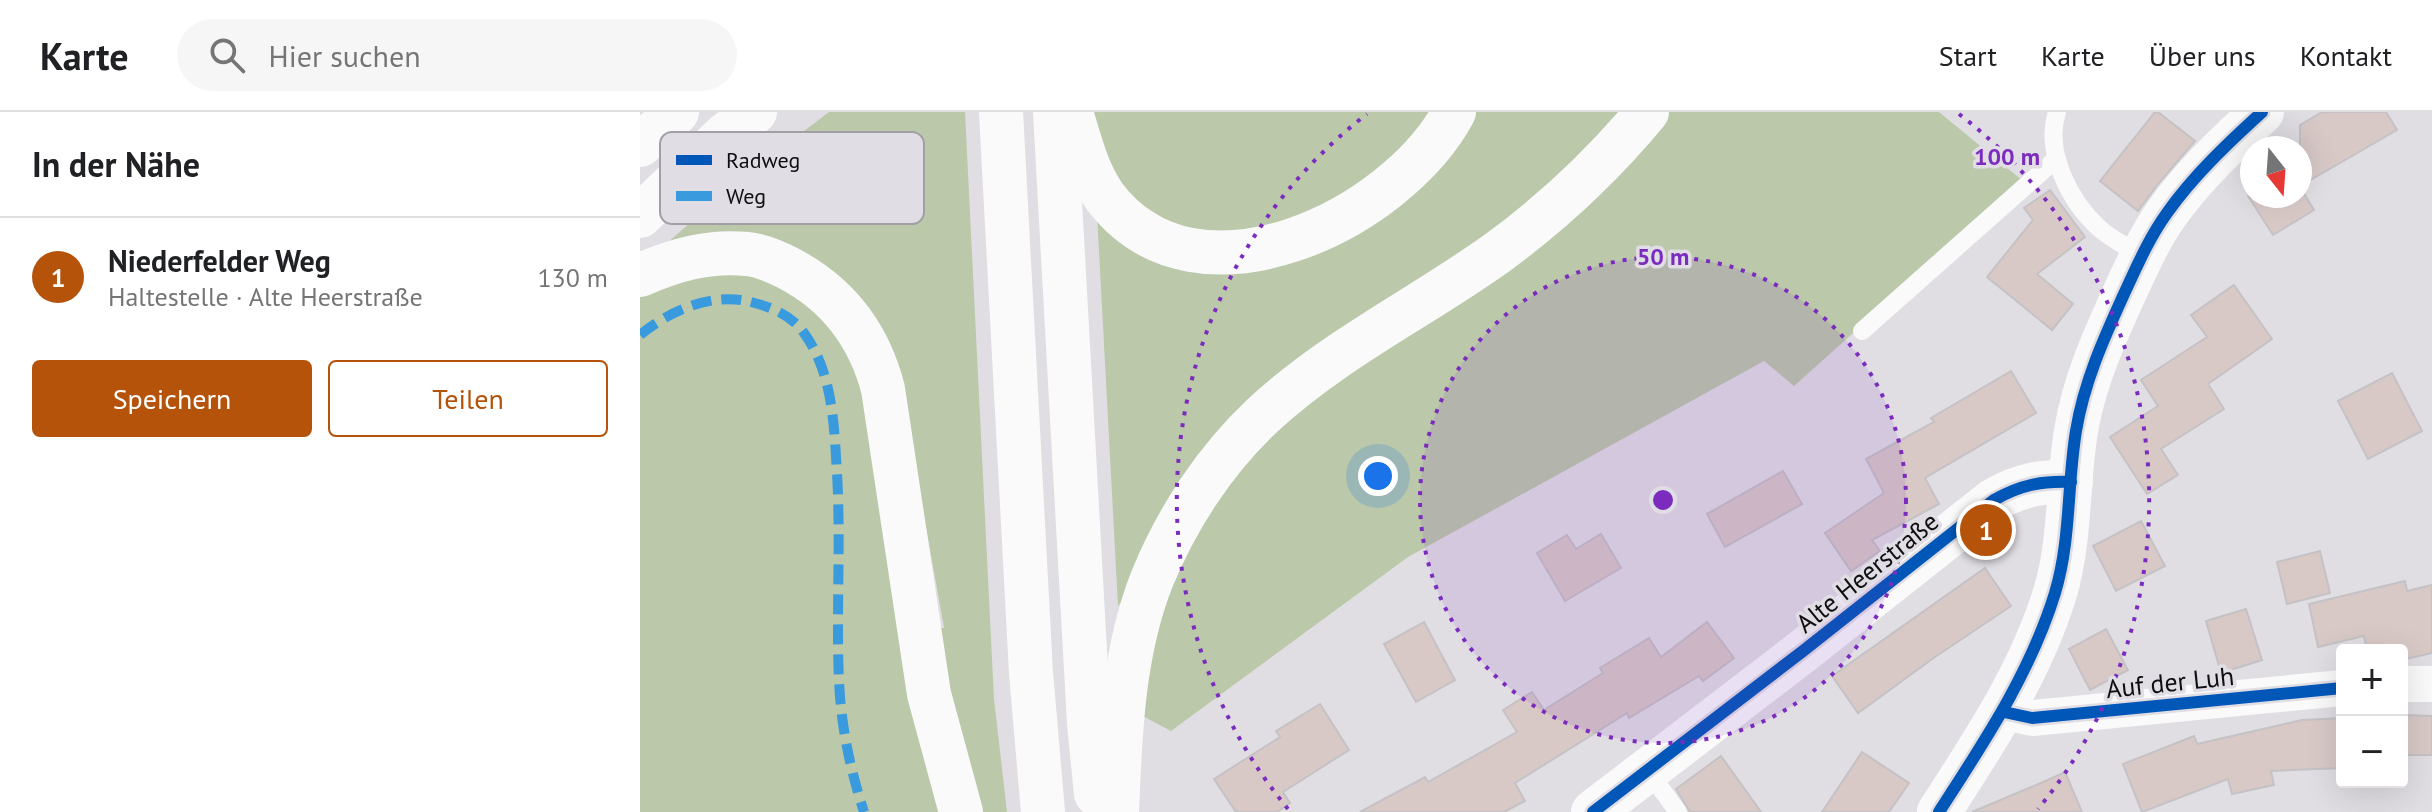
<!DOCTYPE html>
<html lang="de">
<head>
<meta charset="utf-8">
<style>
	:root { --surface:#fff; --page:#f6f6f6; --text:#202124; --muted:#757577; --line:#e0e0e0; --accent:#b45309 }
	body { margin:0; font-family:"PT Sans",sans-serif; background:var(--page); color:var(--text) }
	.controls { position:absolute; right:24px; bottom:24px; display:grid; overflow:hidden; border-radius:8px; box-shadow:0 8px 32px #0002 }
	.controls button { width:72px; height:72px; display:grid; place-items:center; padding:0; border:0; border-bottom:2px solid var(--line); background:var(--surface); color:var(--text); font:40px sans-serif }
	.compass { position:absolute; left:1600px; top:24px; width:72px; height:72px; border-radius:50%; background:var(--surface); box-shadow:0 8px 32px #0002; rotate:163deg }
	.you { position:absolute; left:738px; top:364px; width:28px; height:28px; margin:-20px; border:6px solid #fff; border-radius:50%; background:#1a73e8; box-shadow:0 0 0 12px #1a73e833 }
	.badge { display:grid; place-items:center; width:52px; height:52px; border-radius:50%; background:var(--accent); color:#fff; font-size:26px; font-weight:700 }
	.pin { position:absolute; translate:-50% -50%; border:4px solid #fff; box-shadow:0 2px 8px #0006 }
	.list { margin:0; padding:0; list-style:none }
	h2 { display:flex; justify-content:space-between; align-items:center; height:104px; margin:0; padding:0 32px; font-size:34px }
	h2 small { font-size:26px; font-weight:400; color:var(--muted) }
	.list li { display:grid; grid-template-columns:52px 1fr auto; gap:24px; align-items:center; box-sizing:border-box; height:120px; padding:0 32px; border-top:2px solid var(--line) }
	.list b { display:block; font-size:30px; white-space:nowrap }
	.list p { margin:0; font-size:26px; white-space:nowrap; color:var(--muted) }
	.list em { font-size:26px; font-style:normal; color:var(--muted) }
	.actions { display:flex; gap:16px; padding:24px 32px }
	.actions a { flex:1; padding:18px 0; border:2px solid var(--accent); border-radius:8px; text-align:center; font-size:28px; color:var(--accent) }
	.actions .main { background:var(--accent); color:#fff }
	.icon { flex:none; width:44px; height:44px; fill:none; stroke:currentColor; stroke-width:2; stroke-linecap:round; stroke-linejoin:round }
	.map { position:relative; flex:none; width:1792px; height:700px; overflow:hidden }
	header { display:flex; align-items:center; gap:48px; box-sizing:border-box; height:112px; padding:0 40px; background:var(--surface); border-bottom:2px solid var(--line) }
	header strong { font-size:38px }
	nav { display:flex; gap:44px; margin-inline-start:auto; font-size:28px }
	.search { width:560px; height:72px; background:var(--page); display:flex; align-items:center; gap:20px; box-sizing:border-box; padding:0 28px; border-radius:44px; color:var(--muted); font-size:30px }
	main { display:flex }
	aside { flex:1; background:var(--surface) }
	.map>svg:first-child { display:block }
</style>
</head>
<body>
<header>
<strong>Karte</strong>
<div class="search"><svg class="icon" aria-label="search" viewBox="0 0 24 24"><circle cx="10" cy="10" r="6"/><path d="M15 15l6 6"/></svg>Hier suchen</div>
<nav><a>Start</a><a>Karte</a><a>Über uns</a><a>Kontakt</a></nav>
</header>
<main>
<aside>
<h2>In der Nähe<small></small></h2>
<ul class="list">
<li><span class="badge">1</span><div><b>Niederfelder Weg</b><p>Haltestelle · Alte Heerstraße</p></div><em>130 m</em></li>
</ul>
<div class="actions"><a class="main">Speichern</a><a>Teilen</a></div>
</aside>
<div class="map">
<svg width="1792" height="700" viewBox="0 0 1792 700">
	<rect width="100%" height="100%" fill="#e0dee3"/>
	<!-- green -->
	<g fill="#bbc9aa">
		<polygon points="189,0 325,0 354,587 367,700 337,700 295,516 304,516 266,303 228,196 26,132 93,73"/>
		<polygon points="451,0 796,0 781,22 703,87 611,121 542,118 475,76"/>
		<polygon points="830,0 985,0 895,90 688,234 478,494 457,102 583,157"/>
		<polygon points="1025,0 1299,0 1383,69 1154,274 1124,249 768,445 531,619 495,600 503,559 541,441 584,372 633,315"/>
		<polygon points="74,154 155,175 217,239 304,700 0,700 0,182"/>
	</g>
	<!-- building -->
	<g fill="#d8c9c7" stroke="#c4c2c4" stroke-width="2">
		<polygon points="1515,0 1518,0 1555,29 1518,72 1498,99 1460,69"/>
		<polygon points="1682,0 1746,0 1757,18 1660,74 1660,13"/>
		<polygon points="1660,75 1674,98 1633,123 1608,84 1612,82 1660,84"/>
		<polygon points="1410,78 1445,125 1397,162 1433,192 1412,218 1347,165 1393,108 1384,96"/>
		<polygon points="1594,173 1632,227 1568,272 1584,297 1521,337 1538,363 1507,382 1470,325 1518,294 1501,268 1567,225 1551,203"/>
		<polygon points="1371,259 1396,301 1285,366 1299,392 1232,428 1240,439 1211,459 1185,421 1244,381 1226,347 1294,310 1291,306"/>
		<polygon points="1752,261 1782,319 1728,347 1698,289"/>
		<polygon points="1143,359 1162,392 1085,435 1067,402"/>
		<polygon points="1501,409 1525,454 1476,479 1453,434"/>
		<polygon points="961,422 981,456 925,489 897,441 927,423 936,437"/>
		<polygon points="1680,439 1690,481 1647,492 1637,450"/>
		<polygon points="1345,456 1371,494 1295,545 1218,601 1192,564"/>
		<polygon points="1765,469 1767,479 1792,473 1792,541 1762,548 1762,538 1727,538 1724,524 1678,535 1669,492"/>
		<polygon points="1606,497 1622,548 1581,561 1566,509"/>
		<polygon points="784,510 815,568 776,590 744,532"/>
		<polygon points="1067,510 1094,546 1063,569 1059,564 989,606 987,601 875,671 885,689 864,700 720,700 785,665 788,670 877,620 863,598 892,580 904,598 963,561 960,556 1009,526 1021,545"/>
		<polygon points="1466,517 1488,558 1450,578 1429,537"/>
		<polygon points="680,592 709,638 643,680 650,691 637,700 596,700 574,667 640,625 636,619"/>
		<polygon points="1764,603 1792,604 1792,643 1764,643"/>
		<polygon points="1702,606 1702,656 1631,659 1634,673 1592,682 1588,667 1502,700 1483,652 1554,624 1557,632 1662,608"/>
		<polygon points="1222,640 1269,671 1249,700 1182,700"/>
		<polygon points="1081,644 1121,700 1050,700 1036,677"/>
		<polygon points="1425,660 1442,700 1332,700 1401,671"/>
	</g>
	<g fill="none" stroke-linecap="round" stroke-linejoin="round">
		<!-- service -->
		<g stroke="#fafafb" stroke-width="18">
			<path d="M1417 0C1404 40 1430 90 1460 117 1473 128 1487 135 1502 144"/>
			<polyline points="1222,219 1416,47"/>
			<polyline points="1008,659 1038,700"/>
		</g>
		<!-- minor -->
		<g stroke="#fafafb" stroke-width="36">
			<polyline points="1762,572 1792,572"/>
			<polyline points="1364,600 1392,606 1702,576"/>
		</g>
		<!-- tertiary -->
		<g stroke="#fafafb" stroke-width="44">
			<path d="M953 700 1163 539 1354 388C1380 373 1401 369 1431 370"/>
			<path d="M1299 700C1344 630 1390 562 1415 481 1431 428 1427 373 1436 319 1444 270 1464 226 1484 182 1497 154 1509 126 1527 101 1553 64 1588 31 1622 0"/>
		</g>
		<!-- trunk -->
		<g stroke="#fafafb" stroke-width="44">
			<polyline points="361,0 391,561 403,700"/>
			<polyline points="415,0 449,611 456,682"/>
			<path d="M431 0C440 29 447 60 465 85 557 206 757 107 814 0"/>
			<polyline points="0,33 37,0"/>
			<polyline points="0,104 86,22 115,0"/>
			<path d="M0 163C35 148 69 138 107 142 121 143 136 150 148 156 198 182 229 223 243 277L289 582 321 700"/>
			<path d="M477 700C480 622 483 540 512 467 537 406 575 348 623 303 693 238 780 196 857 141 913 100 963 53 1007 0"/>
		</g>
		<!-- quiet -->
		<path stroke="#3a9ade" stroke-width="10" stroke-dasharray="20 10" stroke-linecap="butt" d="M0 223C28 200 69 181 107 189 128 194 151 202 164 221 193 261 194 313 197 361 201 430 196 500 199 569 201 614 210 657 224 700"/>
		<defs>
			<g id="cycleway">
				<polyline points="1364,600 1392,606 1702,576"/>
				<path d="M953 700 1163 539 1354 388C1380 373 1401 369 1431 370"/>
				<path d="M1299 700C1344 630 1390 562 1415 481 1431 428 1427 373 1436 319 1444 270 1464 226 1484 182 1497 154 1509 126 1527 101 1553 64 1588 31 1622 0"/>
			</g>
		</defs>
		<!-- cycleway casing -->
		<use href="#cycleway" stroke="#e0dde4" stroke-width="17"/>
		<!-- cycleway -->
		<use href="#cycleway" stroke="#0057b8" stroke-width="12"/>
	</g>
	<!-- distance rings -->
	<circle cx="1023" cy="388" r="243" fill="#7b2cbf" fill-opacity=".12"/>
	<g fill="none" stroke="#7b2cbf" stroke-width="4" stroke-dasharray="4 8">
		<circle cx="1023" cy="388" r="243"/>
		<path d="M648 697A486 486 0 0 1 727 2M1319 2A486 486 0 0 1 1398 697"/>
	</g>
	<g text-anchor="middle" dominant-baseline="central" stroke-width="7" stroke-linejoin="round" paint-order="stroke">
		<!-- street labels -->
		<g font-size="26" fill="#0e0e10" stroke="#e0dde4">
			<text transform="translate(1227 460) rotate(-39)">Alte Heerstraße</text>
			<text transform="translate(1530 570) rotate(-6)">Auf der Luh</text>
		</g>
	</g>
	<!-- legend -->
	<rect x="20" y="20" width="264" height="92" rx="12" fill="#e0dde4" stroke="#a19fa4" stroke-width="2"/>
	<rect x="36" y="43" width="36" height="10" fill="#0057b8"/>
	<rect x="36" y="79" width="36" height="10" fill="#3a9ade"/>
	<g font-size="22" fill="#0e0e10">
		<text x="86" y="56">Radweg</text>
		<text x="86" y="92">Weg</text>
	</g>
	<circle cx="1023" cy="388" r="12" fill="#7b2cbf" stroke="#e0dde4" stroke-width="4"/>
	<g font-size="24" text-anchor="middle" font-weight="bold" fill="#7b2cbf" stroke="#e0dde4" stroke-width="7" stroke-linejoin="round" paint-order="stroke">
		<text x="1367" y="53">100 m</text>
		<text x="1023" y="153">50 m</text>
	</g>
</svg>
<div class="controls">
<button>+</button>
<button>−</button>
</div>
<svg class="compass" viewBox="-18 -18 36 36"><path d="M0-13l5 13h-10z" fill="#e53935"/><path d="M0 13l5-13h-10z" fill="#757577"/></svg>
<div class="you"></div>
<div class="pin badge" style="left:1346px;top:418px">1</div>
</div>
</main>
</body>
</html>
